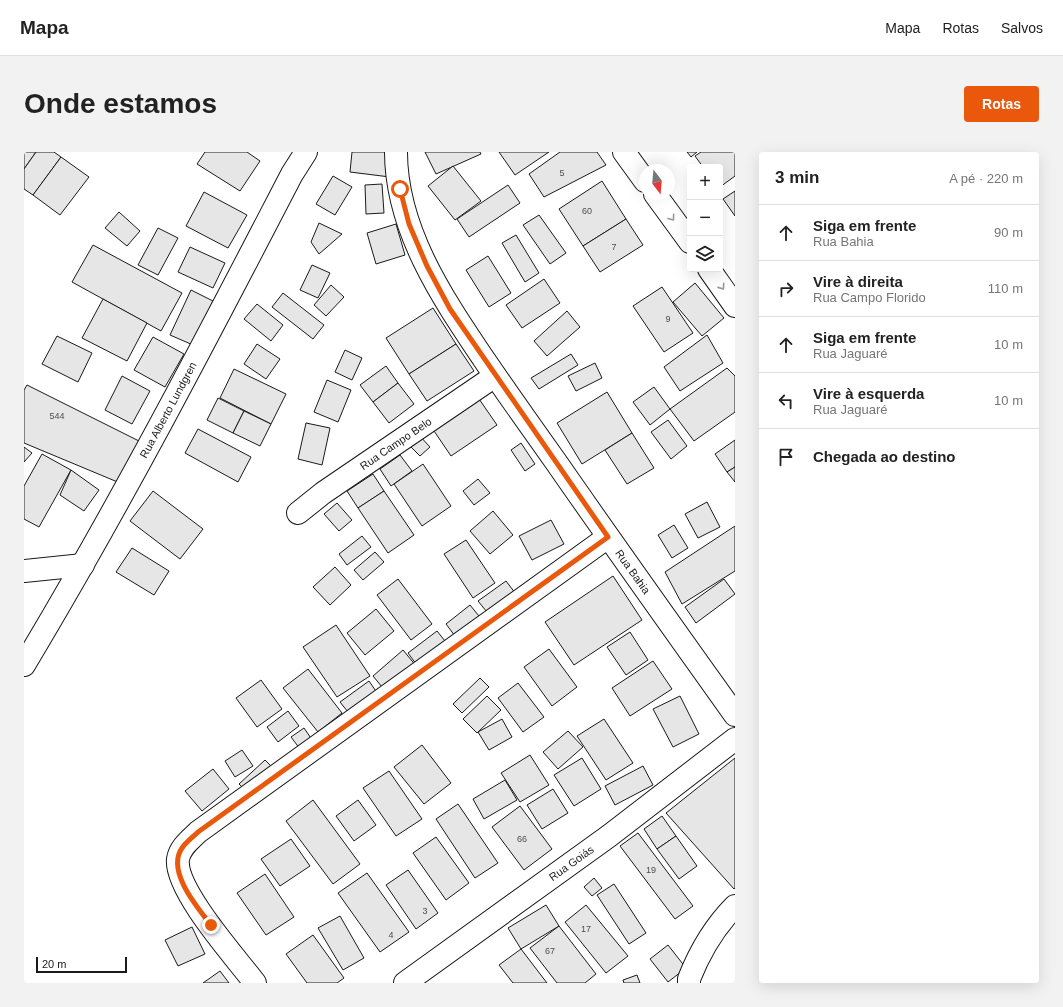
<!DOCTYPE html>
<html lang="pt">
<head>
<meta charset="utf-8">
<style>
	:root { --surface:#fff; --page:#f2f2f2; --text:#222; --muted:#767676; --line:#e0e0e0; --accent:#ea580c }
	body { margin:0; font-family:Helvetica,sans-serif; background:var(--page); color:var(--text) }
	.controls { position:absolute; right:12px; top:12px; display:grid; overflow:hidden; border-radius:4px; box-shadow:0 4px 16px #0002 }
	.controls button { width:36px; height:36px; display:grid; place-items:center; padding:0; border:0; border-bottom:1px solid var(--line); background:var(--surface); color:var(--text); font:20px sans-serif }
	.compass { position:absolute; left:615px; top:12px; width:36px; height:36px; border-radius:50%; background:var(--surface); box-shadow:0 4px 16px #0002; rotate:164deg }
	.scale { position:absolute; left:12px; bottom:10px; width:91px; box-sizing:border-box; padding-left:4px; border:2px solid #1a1a1a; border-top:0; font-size:11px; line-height:14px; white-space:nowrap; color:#1a1a1a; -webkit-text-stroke:3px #fff; paint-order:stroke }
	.stop { position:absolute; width:12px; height:12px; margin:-9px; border:3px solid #ea580c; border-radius:50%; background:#fff }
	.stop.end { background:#ea580c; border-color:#fff; box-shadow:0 1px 4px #0008 }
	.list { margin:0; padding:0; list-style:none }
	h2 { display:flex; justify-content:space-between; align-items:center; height:52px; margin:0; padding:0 16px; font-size:17px }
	h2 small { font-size:13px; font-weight:400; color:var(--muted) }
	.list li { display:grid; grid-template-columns:26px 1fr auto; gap:12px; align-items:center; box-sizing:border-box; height:56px; padding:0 16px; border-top:1px solid var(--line) }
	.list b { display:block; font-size:15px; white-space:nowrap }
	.list p { margin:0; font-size:13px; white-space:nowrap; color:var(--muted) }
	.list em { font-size:13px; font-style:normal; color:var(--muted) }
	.icon { flex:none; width:22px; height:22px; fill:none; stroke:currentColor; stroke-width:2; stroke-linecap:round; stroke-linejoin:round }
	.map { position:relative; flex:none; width:711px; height:831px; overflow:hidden; border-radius:4px }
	header { display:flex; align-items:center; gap:24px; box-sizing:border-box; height:56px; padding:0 20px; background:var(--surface); border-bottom:1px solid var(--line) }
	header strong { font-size:19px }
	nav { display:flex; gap:22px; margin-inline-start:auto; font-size:14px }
	.intro { display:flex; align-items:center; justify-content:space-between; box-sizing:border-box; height:96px; padding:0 24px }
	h1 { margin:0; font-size:28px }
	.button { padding:10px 18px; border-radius:4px; background:var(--accent); color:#fff; font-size:14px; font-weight:700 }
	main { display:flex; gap:24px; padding:0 24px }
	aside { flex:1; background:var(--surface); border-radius:4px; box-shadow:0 4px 16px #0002 }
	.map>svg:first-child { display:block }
</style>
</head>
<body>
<header>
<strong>Mapa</strong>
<nav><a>Mapa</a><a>Rotas</a><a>Salvos</a></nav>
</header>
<div class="intro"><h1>Onde estamos</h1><a class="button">Rotas</a></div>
<main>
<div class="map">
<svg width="711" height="831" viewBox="0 0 711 831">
	<rect width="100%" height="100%" fill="#fff"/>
	<!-- building -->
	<g fill="#e6e6e6" stroke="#1a1a1a">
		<polygon points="0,0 12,0 0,17"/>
		<polygon points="12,0 30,0 37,5 9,43 0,37 0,17"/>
		<polygon points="181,0 223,0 236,9 216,39 173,12"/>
		<polygon points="328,0 366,0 366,25 326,20"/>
		<polygon points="401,0 456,0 457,2 412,22"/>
		<polygon points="475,0 525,0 491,23"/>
		<polygon points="536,0 573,0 582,13 520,45 505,22"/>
		<polygon points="663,0 673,0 667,5"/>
		<polygon points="677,0 711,0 711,24 696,35 696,15 679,15 671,4"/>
		<polygon points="37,5 65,25 36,63 9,43"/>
		<polygon points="429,14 457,49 431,68 404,34"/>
		<polygon points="309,24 328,35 311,63 292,52"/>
		<polygon points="578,29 602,67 559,94 535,57"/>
		<polygon points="358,32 360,61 342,62 341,33"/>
		<polygon points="484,33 496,51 445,85 433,67"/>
		<polygon points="711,39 711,64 699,47"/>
		<polygon points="180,40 223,63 204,96 162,74"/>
		<polygon points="95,60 116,79 103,94 81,76"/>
		<polygon points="515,63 542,101 526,112 499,73"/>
		<polygon points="602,67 619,93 576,120 559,94"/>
		<polygon points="295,71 318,82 295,102 287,90"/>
		<polygon points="372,72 381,103 352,112 343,81"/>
		<polygon points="134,76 154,86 134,123 114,113"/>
		<polygon points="492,83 515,121 501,130 478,91"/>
		<polygon points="69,93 158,141 137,179 48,130"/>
		<polygon points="166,95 201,111 189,136 154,120"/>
		<polygon points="464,104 487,141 465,155 442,118"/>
		<polygon points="288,113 306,121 294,146 276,138"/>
		<polygon points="520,127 536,151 498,176 482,153"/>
		<polygon points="671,131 700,166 678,184 649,150"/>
		<polygon points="307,133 320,145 302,164 290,153"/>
		<polygon points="638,135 669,181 640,200 609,154"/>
		<polygon points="167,138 189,149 169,193 146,183"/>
		<polygon points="259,141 300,173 289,187 248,155"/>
		<polygon points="79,147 123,171 103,209 58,186"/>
		<polygon points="233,152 259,173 247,189 220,167"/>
		<polygon points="409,156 432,192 385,222 362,186"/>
		<polygon points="543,159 556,175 523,204 510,189"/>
		<polygon points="683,183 699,211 656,239 640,215"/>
		<polygon points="33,184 68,201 54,230 18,212"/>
		<polygon points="129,185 160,202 141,235 110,218"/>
		<polygon points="233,192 256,207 242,227 220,212"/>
		<polygon points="432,192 450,219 403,249 385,222"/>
		<polygon points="321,198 338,206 328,228 311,220"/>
		<polygon points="547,202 554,213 515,237 507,226"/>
		<polygon points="571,211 578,226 552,239 544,224"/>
		<polygon points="362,214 374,231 349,250 336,233"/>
		<polygon points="703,216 711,224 711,260 670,289 646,257"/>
		<polygon points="210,217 262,242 247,272 196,246"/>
		<polygon points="98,224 126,239 108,272 81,258"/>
		<polygon points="303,228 327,238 314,270 290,260"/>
		<polygon points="374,231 390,252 365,271 349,250"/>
		<polygon points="3,233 117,290 96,331 0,291 0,238"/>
		<polygon points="630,235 646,257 626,273 609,250"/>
		<polygon points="583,240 608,281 558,312 533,271"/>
		<polygon points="453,244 473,273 427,304 408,276"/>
		<polygon points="194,246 220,259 209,281 183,268"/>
		<polygon points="220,259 247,272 236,294 209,281"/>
		<polygon points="644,268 663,294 647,307 627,280"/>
		<polygon points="282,271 306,276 298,313 274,307"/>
		<polygon points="174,277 227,305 214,330 161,301"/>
		<polygon points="393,281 406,295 396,304 383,291"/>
		<polygon points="608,281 630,316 603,332 581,298"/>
		<polygon points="711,288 711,315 703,320 691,302"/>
		<polygon points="497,291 511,312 501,319 487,298"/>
		<polygon points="0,295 8,301 0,310"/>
		<polygon points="18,302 47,318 15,375 0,367 0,334"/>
		<polygon points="376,303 388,319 367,334 356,317"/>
		<polygon points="399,312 427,354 398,374 370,332"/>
		<polygon points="711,315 711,330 703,320"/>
		<polygon points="47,318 75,338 60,359 36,343"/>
		<polygon points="349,322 360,339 334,356 323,339"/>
		<polygon points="454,327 466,341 450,353 439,339"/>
		<polygon points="129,339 179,377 156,407 106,369"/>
		<polygon points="360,339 390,383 364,401 334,356"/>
		<polygon points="683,350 696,375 674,386 661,362"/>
		<polygon points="313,351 328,368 315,379 300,362"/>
		<polygon points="469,359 489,383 466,402 446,379"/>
		<polygon points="527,368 540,392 508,408 495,384"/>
		<polygon points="650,373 664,396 648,406 634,383"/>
		<polygon points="711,374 711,419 658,452 641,420"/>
		<polygon points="338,384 347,395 323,413 315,402"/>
		<polygon points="442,388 471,431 449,446 420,402"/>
		<polygon points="108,396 145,419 130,443 92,420"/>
		<polygon points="351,400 360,410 339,428 330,418"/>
		<polygon points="311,415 327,433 306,453 289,435"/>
		<polygon points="589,424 618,468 550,513 521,470"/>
		<polygon points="374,427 408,472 387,488 353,443"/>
		<polygon points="700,427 711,442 672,471 661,455"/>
		<polygon points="482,429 495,446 467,465 454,449"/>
		<polygon points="446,453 459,469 434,488 422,472"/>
		<polygon points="352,457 370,479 341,503 323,481"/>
		<polygon points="312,473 346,524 313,545 279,495"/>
		<polygon points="413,479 425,494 395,516 384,501"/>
		<polygon points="606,480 624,508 602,523 583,495"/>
		<polygon points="525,497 553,535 528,554 500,515"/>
		<polygon points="379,498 393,515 363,541 349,524"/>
		<polygon points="629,509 648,537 606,564 588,536"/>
		<polygon points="284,517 318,561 294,580 259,536"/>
		<polygon points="456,526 465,535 438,561 429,552"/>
		<polygon points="237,528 258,557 233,575 212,546"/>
		<polygon points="345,529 356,545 328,565 316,550"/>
		<polygon points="494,531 520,565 499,580 474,546"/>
		<polygon points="463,544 477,558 453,581 439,567"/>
		<polygon points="656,544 675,582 649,595 629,557"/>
		<polygon points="264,559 275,574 254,590 243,575"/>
		<polygon points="478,567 488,585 465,598 454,580"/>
		<polygon points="580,567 609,611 582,628 553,584"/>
		<polygon points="280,576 291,592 279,601 267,585"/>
		<polygon points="544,579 559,595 534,617 519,600"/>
		<polygon points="398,593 427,631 400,652 370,615"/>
		<polygon points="218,598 229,614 211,625 201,609"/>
		<polygon points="506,603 525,633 496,650 477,621"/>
		<polygon points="558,606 577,637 550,654 530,623"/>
		<polygon points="711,606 711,736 710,737 642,661"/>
		<polygon points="241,608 250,617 224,641 215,632"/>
		<polygon points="619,614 629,633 591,653 581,634"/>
		<polygon points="189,617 205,637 178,659 161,639"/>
		<polygon points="365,619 398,667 372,684 339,636"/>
		<polygon points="481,628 493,648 460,667 449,647"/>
		<polygon points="529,637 544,661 518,677 503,653"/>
		<polygon points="289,648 336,712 309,732 262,669"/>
		<polygon points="334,648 352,673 330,689 312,664"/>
		<polygon points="434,652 474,711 451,726 412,667"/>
		<polygon points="496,654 528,697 500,718 468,675"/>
		<polygon points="638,664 652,684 633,697 620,677"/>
		<polygon points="614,681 669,754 651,767 596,694"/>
		<polygon points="652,684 673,714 655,727 633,697"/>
		<polygon points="412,685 445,731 422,748 389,701"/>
		<polygon points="267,687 286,714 256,734 237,707"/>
		<polygon points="384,718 414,761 392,777 362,733"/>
		<polygon points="343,721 385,780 356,800 314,741"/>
		<polygon points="241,722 270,765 242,783 213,741"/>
		<polygon points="570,726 578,736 568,744 560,735"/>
		<polygon points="590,732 622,781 605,792 573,743"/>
		<polygon points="522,753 535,774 497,797 484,776"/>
		<polygon points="562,753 604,804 582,821 541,770"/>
		<polygon points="316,764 340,806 319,818 294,776"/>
		<polygon points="535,774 572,822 561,831 533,831 506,796"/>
		<polygon points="168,775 181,802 154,814 141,788"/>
		<polygon points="289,783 320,826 313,831 283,831 262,802"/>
		<polygon points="644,793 662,816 644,830 626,807"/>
		<polygon points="497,797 523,831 489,831 475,813"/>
		<polygon points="196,819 205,831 179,831"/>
		<polygon points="613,823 616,831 600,831 599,828"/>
	</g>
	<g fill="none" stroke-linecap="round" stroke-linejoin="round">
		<defs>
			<g id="minor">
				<path id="s1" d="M372 0C372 77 418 145 459 206 483 241 507 275 532 310 591 395 651 479 711 563"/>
				<path id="s2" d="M274 361 299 341 471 224"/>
				<polyline points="0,419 59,413"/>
				<path id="s3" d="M0 513C96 353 182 188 268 22L282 0"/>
				<path d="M231 831C212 806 150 737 154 707 156 695 166 688 174 680L584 385"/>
				<path id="s4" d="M381 831 585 684 711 587"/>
				<path d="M665 831V827C676 799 690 775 711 754"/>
			</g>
			<g id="secondary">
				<polyline points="600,0 621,29"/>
				<polyline points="631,42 666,90"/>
				<polyline points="685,117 711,154"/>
			</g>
		</defs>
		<!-- minor casing -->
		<use href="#minor" stroke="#1a1a1a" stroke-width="24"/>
		<!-- secondary casing -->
		<use href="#secondary" stroke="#1a1a1a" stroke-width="24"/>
		<!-- minor -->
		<use href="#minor" stroke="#fff" stroke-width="22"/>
		<!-- secondary -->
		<use href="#secondary" stroke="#fff" stroke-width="22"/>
	</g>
	<!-- one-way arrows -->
	<defs><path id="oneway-chevron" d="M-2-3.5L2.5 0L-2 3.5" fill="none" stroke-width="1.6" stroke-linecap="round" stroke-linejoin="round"/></defs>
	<g stroke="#989898">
		<use href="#oneway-chevron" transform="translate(648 66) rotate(54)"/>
		<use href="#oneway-chevron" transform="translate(698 135) rotate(55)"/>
	</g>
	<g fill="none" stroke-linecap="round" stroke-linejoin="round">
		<!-- route -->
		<path stroke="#ea580c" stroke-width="5" d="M187 773C173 755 142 719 158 696 162 690 169 685 174 680L584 385 426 157 403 114 385 72 376 37"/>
	</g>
	<g text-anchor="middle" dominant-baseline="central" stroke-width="3" stroke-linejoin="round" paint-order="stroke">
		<!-- number labels -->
		<g font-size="9" fill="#4d4d4d">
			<text x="538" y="21">5</text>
			<text x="563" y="59">60</text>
			<text x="590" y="95">7</text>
			<text x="644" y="167">9</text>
			<text x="33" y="264">544</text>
			<text x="498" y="687">66</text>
			<text x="627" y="718">19</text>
			<text x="401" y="759">3</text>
			<text x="562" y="777">17</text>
			<text x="367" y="783">4</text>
			<text x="526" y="799">67</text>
		</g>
		<!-- street labels -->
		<g font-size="11" fill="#1a1a1a" stroke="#fff">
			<text stroke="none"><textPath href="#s3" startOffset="293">Rua Alberto Lundgren</textPath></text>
			<text stroke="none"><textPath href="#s2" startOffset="120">Rua Campo Belo</textPath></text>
			<text stroke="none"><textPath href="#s1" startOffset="488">Rua Bahia</textPath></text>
			<text stroke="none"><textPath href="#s4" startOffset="205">Rua Goiás</textPath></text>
		</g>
	</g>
</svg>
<div class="controls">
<button>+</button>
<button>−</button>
<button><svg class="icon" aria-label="layers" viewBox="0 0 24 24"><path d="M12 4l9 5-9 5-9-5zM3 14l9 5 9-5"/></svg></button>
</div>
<svg class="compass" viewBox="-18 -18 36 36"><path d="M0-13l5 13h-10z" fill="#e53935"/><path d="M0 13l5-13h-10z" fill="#767676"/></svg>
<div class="scale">20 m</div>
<div class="stop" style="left:376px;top:37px"></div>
<div class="stop end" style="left:187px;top:773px"></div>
</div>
<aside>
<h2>3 min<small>A pé · 220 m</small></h2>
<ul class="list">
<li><svg class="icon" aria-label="ahead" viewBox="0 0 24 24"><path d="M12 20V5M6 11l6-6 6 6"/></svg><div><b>Siga em frente</b><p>Rua Bahia</p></div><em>90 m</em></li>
<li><svg class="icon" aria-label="right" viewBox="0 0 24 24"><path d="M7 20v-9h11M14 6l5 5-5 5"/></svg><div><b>Vire à direita</b><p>Rua Campo Florido</p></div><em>110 m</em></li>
<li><svg class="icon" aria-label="ahead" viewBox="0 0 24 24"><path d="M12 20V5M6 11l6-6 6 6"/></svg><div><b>Siga em frente</b><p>Rua Jaguaré</p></div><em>10 m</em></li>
<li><svg class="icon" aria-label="left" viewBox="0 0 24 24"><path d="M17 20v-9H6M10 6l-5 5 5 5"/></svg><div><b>Vire à esquerda</b><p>Rua Jaguaré</p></div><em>10 m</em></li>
<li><svg class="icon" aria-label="arrive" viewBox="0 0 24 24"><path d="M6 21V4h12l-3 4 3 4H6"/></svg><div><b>Chegada ao destino</b></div></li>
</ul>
</aside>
</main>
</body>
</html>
